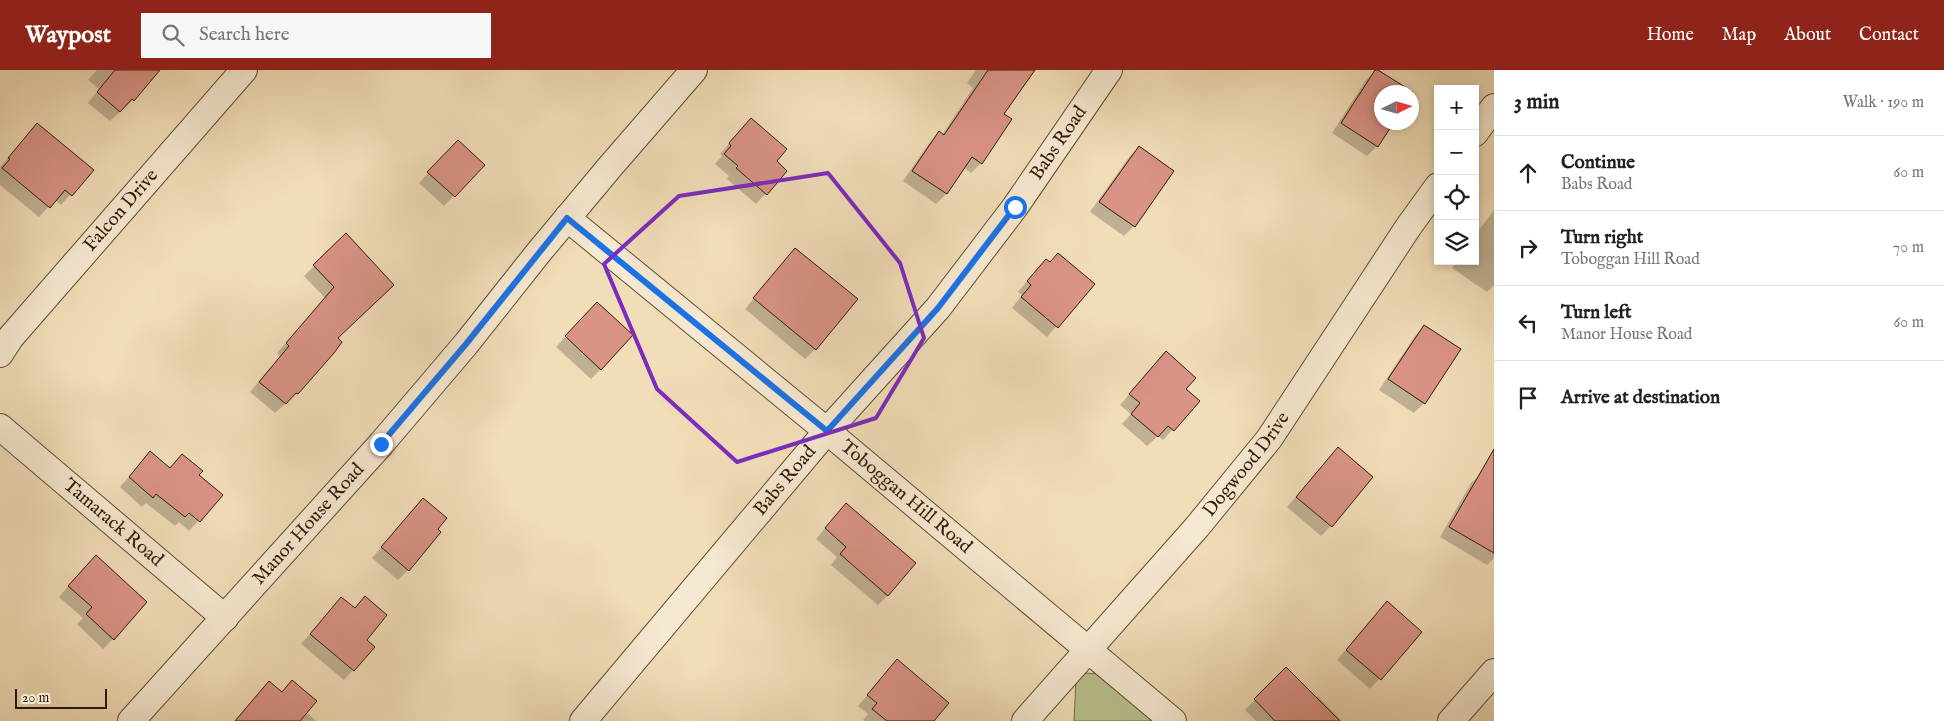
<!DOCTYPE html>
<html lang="en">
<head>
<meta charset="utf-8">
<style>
	:root { --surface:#fff; --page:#f6f6f6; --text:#202124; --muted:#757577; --line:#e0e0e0; --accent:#8f2418 }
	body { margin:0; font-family:"IM FELL English",serif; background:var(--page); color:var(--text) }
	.controls { position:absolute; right:15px; top:15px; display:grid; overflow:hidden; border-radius:0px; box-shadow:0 2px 8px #0003 }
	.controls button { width:45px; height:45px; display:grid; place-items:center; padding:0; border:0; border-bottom:1px solid var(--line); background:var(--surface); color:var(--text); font:25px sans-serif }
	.compass { position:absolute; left:1374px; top:15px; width:45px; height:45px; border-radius:50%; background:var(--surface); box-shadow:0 2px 8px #0003; rotate:85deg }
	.scale { position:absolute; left:15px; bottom:12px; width:92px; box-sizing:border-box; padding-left:5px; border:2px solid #2f1b04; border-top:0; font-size:14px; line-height:18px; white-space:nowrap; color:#2f1b04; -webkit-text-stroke:4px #f6e9d1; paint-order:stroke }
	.stop { position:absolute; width:15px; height:15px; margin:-11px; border:4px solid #1a73e8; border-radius:50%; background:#fff }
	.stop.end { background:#1a73e8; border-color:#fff; box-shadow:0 1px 5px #0008 }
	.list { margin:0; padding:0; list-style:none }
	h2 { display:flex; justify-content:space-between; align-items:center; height:65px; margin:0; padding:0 20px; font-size:21px }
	h2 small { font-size:16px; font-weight:400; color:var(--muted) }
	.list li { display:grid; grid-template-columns:32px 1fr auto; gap:15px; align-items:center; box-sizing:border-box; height:75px; padding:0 20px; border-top:1px solid var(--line) }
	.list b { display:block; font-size:19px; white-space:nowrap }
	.list p { margin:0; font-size:16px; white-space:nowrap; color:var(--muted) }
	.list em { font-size:16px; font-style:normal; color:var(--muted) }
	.icon { flex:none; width:28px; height:28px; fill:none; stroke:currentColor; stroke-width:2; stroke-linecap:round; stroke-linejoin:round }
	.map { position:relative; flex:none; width:1494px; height:651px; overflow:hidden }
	header { display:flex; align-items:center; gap:30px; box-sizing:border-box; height:70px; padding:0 25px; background:var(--accent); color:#fff }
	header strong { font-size:24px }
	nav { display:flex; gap:28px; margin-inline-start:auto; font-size:18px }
	.search { width:350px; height:45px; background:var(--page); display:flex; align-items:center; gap:12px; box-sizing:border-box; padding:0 18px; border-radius:0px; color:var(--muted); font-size:19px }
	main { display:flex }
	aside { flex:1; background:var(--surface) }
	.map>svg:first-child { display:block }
</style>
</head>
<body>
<header>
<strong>Waypost</strong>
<div class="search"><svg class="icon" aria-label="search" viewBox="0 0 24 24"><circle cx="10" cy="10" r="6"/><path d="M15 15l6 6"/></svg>Search here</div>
<nav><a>Home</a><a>Map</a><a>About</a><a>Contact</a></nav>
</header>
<main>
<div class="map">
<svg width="1494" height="651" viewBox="0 0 1494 651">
	<rect width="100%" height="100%" fill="#f1ddb8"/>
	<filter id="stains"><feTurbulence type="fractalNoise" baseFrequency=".004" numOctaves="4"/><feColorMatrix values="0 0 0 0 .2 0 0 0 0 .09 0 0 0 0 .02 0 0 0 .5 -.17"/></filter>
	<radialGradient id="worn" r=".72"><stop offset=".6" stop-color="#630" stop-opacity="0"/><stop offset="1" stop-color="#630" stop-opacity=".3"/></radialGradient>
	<!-- green -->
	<polygon fill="#b9c18f" stroke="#746e4a" points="1085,603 1098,604 1152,651 1074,651 1076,609"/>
	<!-- shadow -->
	<g fill="#0003">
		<polygon points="97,0 158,0 133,30 110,51 88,33 99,19 88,10"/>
		<polygon points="976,0 1033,0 1002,44 981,93 971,103 964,98 946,124 936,134 903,111 929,73 939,63 942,65 973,18 967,13"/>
		<polygon points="1376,0 1411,22 1382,22 1377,76 1367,86 1332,63 1366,10"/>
		<polygon points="751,49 775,91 786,101 756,134 727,109 729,106 715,94 722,86 720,84"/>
		<polygon points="37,55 92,100 61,135 55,130 39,147 0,115 0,97"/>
		<polygon points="1139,77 1134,156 1124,166 1090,142 1129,87"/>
		<polygon points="448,81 483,95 444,136 419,113"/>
		<polygon points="1494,140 1494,215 1487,222 1452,198 1457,191 1475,191 1475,165"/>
		<polygon points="346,165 337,268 333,282 297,323 275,343 250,322 280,286 277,283 325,228 304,206"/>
		<polygon points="795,179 815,279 805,289 745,239"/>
		<polygon points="1058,184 1093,214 1047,267 1012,238 1022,225 1018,222 1036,200 1049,193"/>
		<polygon points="587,243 601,299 591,309 556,277"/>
		<polygon points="1425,256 1424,333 1414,343 1379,320 1415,266"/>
		<polygon points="1156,293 1198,331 1163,370 1158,366 1147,376 1122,354 1131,344 1120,335"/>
		<polygon points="1338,379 1331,456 1321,466 1287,437"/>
		<polygon points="141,393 197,405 222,425 189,461 179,452 175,456 146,433 142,437 120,417"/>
		<polygon points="1481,404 1494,411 1494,488 1487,495 1440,467 1471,413"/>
		<polygon points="423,429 408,500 398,510 372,488"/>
		<polygon points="836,445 888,525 878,535 831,495 837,487 816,469"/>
		<polygon points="86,496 113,569 103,579 77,554 83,548 59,527"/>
		<polygon points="365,528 365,570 353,600 344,610 301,574 341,529 354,539"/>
		<polygon points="1377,543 1421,562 1370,619 1337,590"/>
		<polygon points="897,591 932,651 865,651 863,650 868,644 858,636"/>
		<polygon points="1286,598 1316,628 1318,626 1342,651 1256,651 1245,640"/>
		<polygon points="269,612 281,623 292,612 306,642 316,651 235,651"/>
	</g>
	<!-- building -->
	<g fill="#da9387" stroke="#2f1b04">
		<polygon points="115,0 160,0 134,31 132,29 120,42 97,22"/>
		<polygon points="988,0 1035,0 1004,44 1012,49 982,94 972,87 947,124 912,101 939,61 944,65"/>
		<polygon points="1375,0 1378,0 1413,22 1412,25 1412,22 1382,22 1382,52 1394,52 1378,77 1341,53"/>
		<polygon points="751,48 787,79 777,91 787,101 767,125 736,98 738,96 724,84 731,76 729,73"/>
		<polygon points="37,53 94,100 72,126 65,120 50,138 2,98 10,89 8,88"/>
		<polygon points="458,70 485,95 455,127 427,102"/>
		<polygon points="1139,76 1174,101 1135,157 1099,132"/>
		<polygon points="346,163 394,215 338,268 342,272 334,283 298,324 296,323 286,334 259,312 289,276 286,273 334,217 313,195"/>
		<polygon points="795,178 858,229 816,280 753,228"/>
		<polygon points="1058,183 1095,214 1058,258 1021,227 1031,215 1027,211 1046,189 1050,192"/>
		<polygon points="597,232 633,265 601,300 565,266"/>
		<polygon points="1424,255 1461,279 1425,334 1388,309"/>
		<polygon points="1166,281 1196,308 1186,319 1200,331 1174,361 1168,356 1158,367 1131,344 1140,333 1129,324"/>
		<polygon points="1338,377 1373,407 1332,457 1296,427"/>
		<polygon points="1494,379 1494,483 1449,457"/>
		<polygon points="150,381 170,398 182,384 203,401 199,405 223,425 200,452 189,443 185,447 156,424 153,428 129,407"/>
		<polygon points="423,428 447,448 438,459 441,462 409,501 381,477"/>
		<polygon points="846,433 916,493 888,526 840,484 846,477 825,458"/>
		<polygon points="96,485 147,532 114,570 86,544 92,537 68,516"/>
		<polygon points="365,526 387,545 367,570 375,577 354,601 310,564 341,527 355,538"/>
		<polygon points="1387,531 1422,562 1381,610 1346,580"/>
		<polygon points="897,589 949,633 934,651 887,651 872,639 877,633 867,625"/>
		<polygon points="1286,597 1340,651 1275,651 1254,629"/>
		<polygon points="292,610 317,631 300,651 235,651 269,611 282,622"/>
	</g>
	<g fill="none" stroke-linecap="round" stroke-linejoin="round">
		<defs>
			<g id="street">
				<polyline points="1475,63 1494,37"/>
				<path id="s1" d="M567 148 827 361 1173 651"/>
				<path id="s2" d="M0 284 11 267 244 0"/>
				<path id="s3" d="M0 357 225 548"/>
				<path id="s4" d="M131 651 381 374 466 274 539 182 609 98 694 0"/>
				<path id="s5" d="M583 651 827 361 938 238 1015 137 1109 0"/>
				<path id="s6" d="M1025 651 1197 457 1269 369 1409 156 1438 116"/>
				<polyline points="1451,651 1494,602"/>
			</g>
		</defs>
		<!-- street casing -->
		<use href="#street" stroke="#604c31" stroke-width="28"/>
		<!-- street -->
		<use href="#street" stroke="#f6e9d1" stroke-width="26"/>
	</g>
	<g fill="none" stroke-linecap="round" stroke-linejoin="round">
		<!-- route -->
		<polyline stroke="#1a73e8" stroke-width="6" points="381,374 466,274 567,148 827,361 938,238 1015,137"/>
	</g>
	<!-- marked area -->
	<path fill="none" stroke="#7b2cbf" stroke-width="4" stroke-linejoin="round" d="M828 103 900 193 924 268 876 348 737 392 657 319 604 194 679 126Z"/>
	<g text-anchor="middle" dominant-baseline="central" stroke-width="4.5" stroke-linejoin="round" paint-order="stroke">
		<!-- street labels -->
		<g font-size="19" fill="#2f1b04" stroke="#f6e9d1">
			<text stroke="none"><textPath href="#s5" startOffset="749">Babs Road</textPath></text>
			<text stroke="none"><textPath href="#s2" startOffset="188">Falcon Drive</textPath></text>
			<text stroke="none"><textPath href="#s6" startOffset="339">Dogwood Drive</textPath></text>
			<text stroke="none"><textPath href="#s5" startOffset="314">Babs Road</textPath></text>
			<text stroke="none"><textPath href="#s1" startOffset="439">Toboggan Hill Road</textPath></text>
			<text stroke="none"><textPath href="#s3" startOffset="148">Tamarack Road</textPath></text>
			<text stroke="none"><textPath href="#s4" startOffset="265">Manor House Road</textPath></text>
		</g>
	</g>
	<rect width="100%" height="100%" filter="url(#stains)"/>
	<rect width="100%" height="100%" fill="url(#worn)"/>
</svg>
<div class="controls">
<button>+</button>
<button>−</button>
<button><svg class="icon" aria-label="locate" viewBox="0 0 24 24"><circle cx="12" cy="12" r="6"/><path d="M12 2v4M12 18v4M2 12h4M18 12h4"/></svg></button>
<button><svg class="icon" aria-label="layers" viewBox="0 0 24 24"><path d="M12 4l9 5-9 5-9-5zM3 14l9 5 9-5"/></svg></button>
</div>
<svg class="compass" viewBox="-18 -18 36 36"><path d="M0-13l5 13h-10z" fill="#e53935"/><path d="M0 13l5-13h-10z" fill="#757577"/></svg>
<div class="scale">20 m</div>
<div class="stop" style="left:1015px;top:137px"></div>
<div class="stop end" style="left:381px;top:374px"></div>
</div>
<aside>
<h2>3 min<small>Walk · 190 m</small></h2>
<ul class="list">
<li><svg class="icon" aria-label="ahead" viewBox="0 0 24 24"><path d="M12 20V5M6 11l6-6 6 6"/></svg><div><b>Continue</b><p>Babs Road</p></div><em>60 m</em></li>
<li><svg class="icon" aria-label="right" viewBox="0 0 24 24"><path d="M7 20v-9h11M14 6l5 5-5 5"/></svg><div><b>Turn right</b><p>Toboggan Hill Road</p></div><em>70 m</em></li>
<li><svg class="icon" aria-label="left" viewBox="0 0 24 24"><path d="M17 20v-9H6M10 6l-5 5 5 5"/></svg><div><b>Turn left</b><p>Manor House Road</p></div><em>60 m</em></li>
<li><svg class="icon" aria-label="arrive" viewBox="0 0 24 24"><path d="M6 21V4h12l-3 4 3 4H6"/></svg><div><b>Arrive at destination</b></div></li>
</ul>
</aside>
</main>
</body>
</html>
